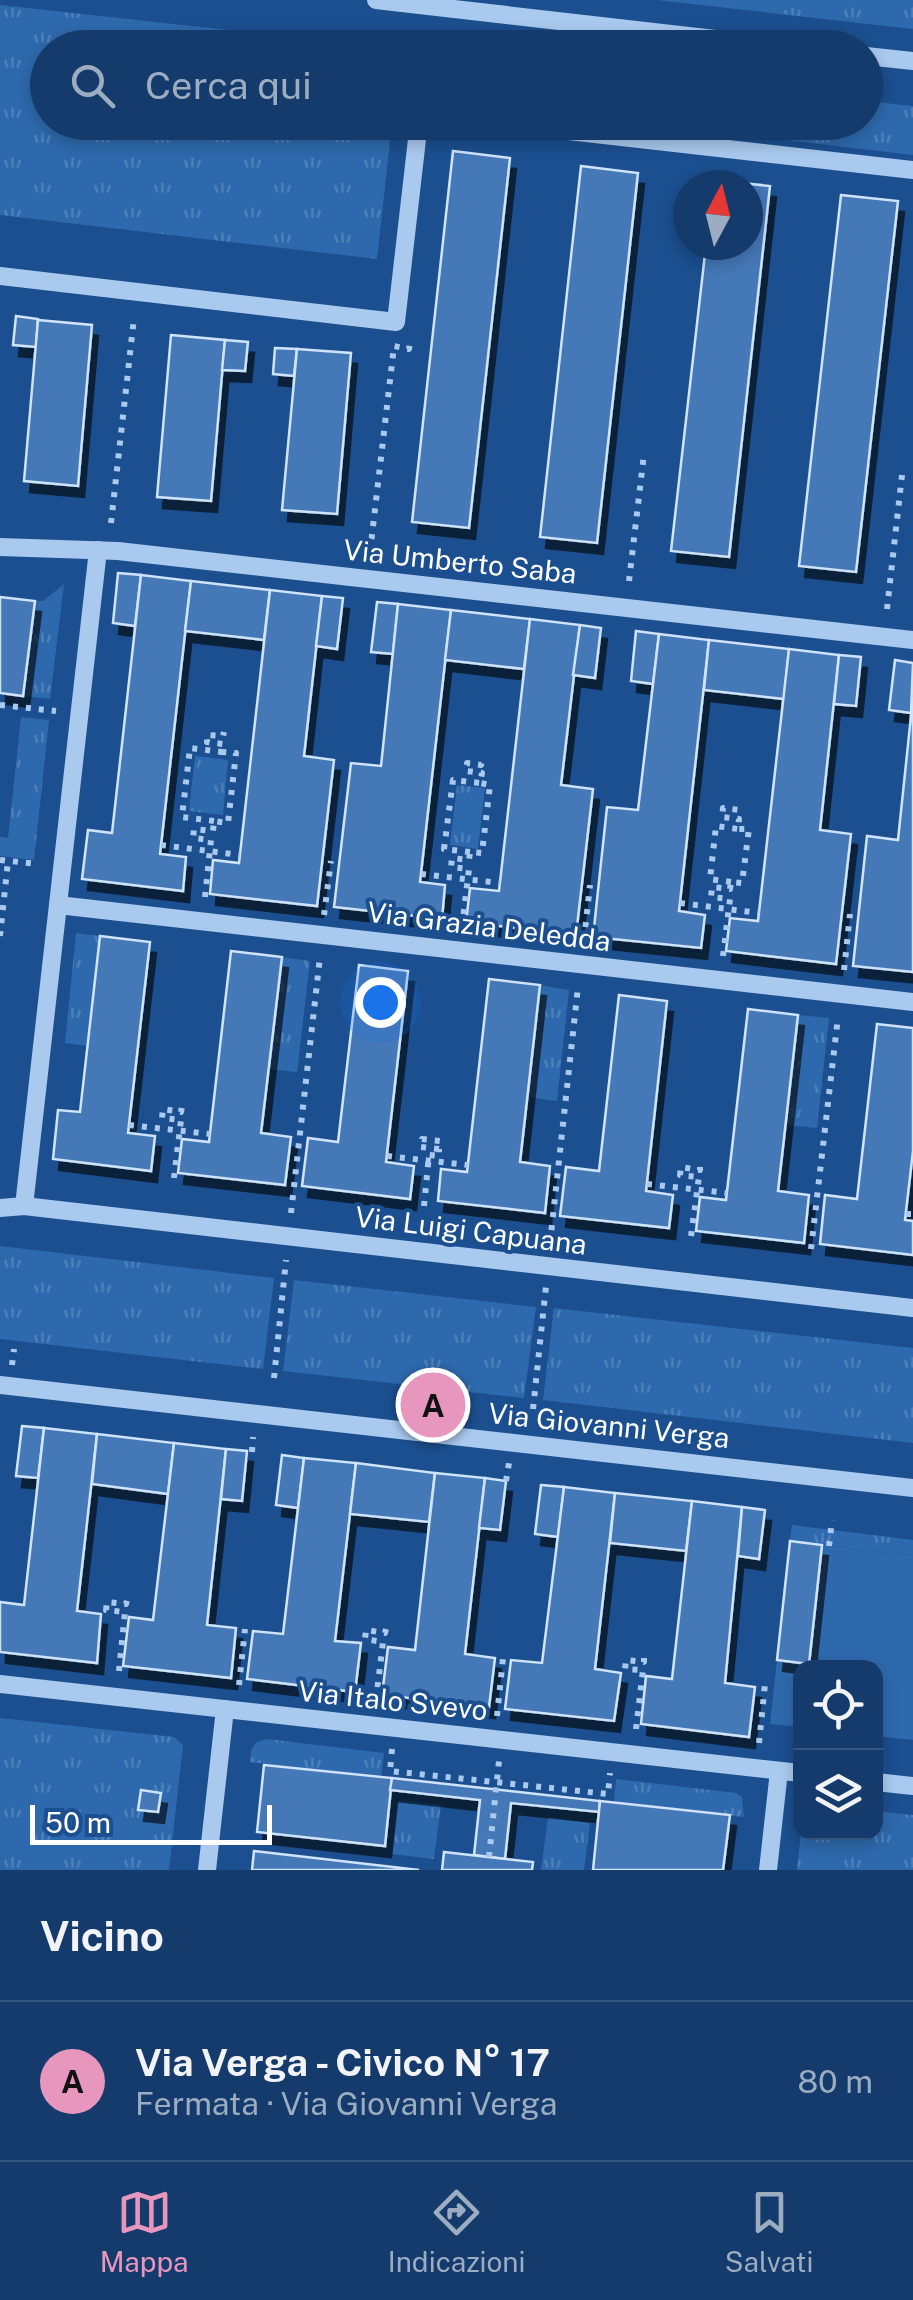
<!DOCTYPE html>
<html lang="it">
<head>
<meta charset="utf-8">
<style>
	:root { --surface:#143b6b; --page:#214673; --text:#f1f3f6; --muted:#9dadc1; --line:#33557e; --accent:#e797bd }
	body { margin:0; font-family:"Public Sans",sans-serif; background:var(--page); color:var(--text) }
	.controls { position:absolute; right:30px; bottom:30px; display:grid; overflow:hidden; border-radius:20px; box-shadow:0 5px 15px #0003 }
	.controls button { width:90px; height:90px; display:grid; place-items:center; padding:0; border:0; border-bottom:2px solid var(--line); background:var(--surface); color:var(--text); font:50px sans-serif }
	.compass { position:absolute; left:673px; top:170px; width:90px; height:90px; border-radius:50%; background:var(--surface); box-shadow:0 5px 15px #0003; rotate:7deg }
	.scale { position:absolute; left:30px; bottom:25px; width:242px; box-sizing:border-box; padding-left:10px; border:5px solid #fff; border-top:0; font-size:28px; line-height:35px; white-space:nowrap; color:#fff; -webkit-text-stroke:8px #1b4f8f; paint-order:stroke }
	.you { position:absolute; left:380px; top:1002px; width:35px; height:35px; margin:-25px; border:8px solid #fff; border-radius:50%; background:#1a73e8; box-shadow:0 0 0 15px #1a73e833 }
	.badge { display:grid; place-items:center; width:65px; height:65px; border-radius:50%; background:var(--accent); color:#111; font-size:32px; font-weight:700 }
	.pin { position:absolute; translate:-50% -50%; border:5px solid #fff; box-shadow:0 2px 10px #0006 }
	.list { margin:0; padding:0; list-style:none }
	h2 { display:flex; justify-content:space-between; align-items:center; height:130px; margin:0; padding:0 40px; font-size:42px }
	h2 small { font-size:32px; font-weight:400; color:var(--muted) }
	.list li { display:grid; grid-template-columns:65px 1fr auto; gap:30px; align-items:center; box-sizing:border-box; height:160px; padding:0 40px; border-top:2px solid var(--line) }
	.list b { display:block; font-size:38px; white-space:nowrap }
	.list p { margin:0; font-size:32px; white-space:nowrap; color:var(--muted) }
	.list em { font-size:32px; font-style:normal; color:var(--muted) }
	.icon { flex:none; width:55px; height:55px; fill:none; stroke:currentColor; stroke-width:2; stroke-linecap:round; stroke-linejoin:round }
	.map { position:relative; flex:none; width:913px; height:1870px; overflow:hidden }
	.search { position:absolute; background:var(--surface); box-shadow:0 5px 15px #0003; left:30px; right:30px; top:30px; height:110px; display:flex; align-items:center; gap:25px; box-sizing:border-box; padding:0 35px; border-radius:55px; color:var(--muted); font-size:38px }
	.sheet { height:290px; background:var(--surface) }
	nav { display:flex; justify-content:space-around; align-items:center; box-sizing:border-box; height:140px; border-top:2px solid var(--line); background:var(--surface); font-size:28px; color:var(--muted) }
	nav a { display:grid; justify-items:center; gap:5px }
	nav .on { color:var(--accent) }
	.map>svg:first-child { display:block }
</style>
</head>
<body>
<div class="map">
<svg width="913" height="1870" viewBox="0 0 913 1870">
	<defs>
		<pattern id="grass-tufts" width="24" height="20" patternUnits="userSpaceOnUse" patternTransform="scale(2.5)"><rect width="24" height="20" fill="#2e69ad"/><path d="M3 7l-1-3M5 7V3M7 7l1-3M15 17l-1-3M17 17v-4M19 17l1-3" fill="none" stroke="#4d80b9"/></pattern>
		<filter id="shadow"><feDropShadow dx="6" dy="11" stdDeviation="0" flood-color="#0009"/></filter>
	</defs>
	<rect width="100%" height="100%" fill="#1b4f8f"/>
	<!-- grass -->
	<g fill="url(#grass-tufts)">
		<polygon points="657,0 913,0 913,29"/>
		<polygon points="0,5 385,47 48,48 48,122 392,123 377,259 0,215"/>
		<polygon points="866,101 913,106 913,155 692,129 693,122 866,122"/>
		<polygon points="64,584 50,699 23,696 35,601 43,601"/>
		<polygon points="21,717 49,720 34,860 0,856 0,837 8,838"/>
		<polygon points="195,756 228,760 223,815 189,811"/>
		<polygon points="457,785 485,788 478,849 450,845"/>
		<polygon points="76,933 100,936 88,1046 65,1043"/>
		<polygon points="282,957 310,961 297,1072 269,1069"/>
		<polygon points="540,985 569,990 557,1101 527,1097"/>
		<polygon points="798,1015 829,1018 817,1128 785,1125"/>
		<polygon points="0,1246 274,1278 263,1369 0,1339"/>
		<polygon points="294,1280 536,1307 524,1398 283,1371"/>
		<polygon points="554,1308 913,1348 913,1443 543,1400"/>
		<polygon points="792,1525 913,1540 913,1556 790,1541"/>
		<polygon points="0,1718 174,1737 183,1745 169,1870 0,1870"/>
		<path d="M267 1739 384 1753 381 1777 250 1762C251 1748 252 1742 267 1739Z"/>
		<polygon points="616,1779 736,1793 742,1797 744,1817 614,1802"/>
		<polygon points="399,1800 441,1805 434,1859 392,1854"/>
		<polygon points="876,1811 913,1815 913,1870 797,1870 801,1833 876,1832"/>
		<polygon points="548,1817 590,1823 584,1870 541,1870"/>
	</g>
	<!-- park -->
	<polygon fill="#2e69ad" points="790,1541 913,1556 913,1740 876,1736 876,1668 800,1668 800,1727 770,1724"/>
	<!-- building -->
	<g fill="#4478b7" stroke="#cfe3fa" stroke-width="2.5" filter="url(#shadow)">
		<polygon points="453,151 510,158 469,528 412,522"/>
		<polygon points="581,166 638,173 597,543 540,537"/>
		<polygon points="713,180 770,186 729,557 671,551 706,245 748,245 748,185 712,185"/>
		<polygon points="841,195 898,201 856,572 799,566"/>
		<polygon points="16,316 38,319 36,347 13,345"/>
		<polygon points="38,320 92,325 78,486 24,481"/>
		<polygon points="171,335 225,340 211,501 157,497"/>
		<polygon points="225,340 248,342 245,371 222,370"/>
		<polygon points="275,348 297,349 294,376 273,374"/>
		<polygon points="297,349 351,353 337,514 282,510"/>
		<polygon points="118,573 141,575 135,626 113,623"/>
		<polygon points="141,575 191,581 160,854 186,857 183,891 82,879 88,830 112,833"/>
		<polygon points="191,581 270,590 264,640 185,631"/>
		<polygon points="270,590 322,596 304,756 334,760 317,906 210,894 213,860 239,863"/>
		<polygon points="322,596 343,598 337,649 316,646"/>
		<polygon points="0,597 35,601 23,696 0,693"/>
		<polygon points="377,602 398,604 393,654 371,652"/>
		<polygon points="398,604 451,610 420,882 445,885 442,919 334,907 351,763 381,766"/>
		<polygon points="451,610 530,619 524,669 445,660"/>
		<polygon points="530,619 580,625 561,785 593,789 576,935 466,922 470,888 499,891"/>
		<polygon points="580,625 601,628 595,678 573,675"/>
		<polygon points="636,631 659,634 653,684 631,681"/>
		<polygon points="659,634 709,640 679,911 705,915 701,948 593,937 607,807 638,810"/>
		<polygon points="709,640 789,649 784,699 704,690"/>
		<polygon points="789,649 839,655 820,830 851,834 836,964 726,951 730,918 758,921"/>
		<polygon points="839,655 861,657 856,706 834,704"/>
		<polygon points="895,660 913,663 911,713 889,710"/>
		<polygon points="913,697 913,972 853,966 867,836 898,840"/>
		<polygon points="100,936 150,942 128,1133 155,1136 151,1171 53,1159 58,1110 80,1112"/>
		<polygon points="231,951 282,957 261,1133 291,1137 285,1185 178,1173 182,1139 209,1142"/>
		<polygon points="359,965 408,971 386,1162 414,1166 410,1199 302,1186 308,1138 338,1142"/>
		<polygon points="489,979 540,985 520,1162 550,1166 545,1213 438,1201 441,1169 467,1172"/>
		<polygon points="619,995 667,1001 646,1191 673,1195 669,1228 560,1216 566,1167 599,1171"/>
		<polygon points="748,1009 798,1015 778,1191 809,1195 804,1243 696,1231 700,1197 726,1200"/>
		<polygon points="877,1024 913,1028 913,1151 905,1220 913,1221 913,1255 820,1244 825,1195 857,1199"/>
		<polygon points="22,1426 44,1428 38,1478 16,1476"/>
		<polygon points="44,1428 97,1434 77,1611 101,1614 97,1663 0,1652 0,1602 24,1605"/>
		<polygon points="97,1434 174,1443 168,1494 92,1484"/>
		<polygon points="174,1443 226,1449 207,1625 236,1628 231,1678 123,1666 129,1617 153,1620"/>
		<polygon points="226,1449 247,1451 242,1501 221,1499"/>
		<polygon points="282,1455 304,1458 298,1508 276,1505"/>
		<polygon points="304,1458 356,1463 335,1641 361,1643 355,1692 247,1679 253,1631 283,1634"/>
		<polygon points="356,1463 435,1473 429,1522 350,1514"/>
		<polygon points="435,1473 485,1478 465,1654 495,1658 489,1707 382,1695 388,1647 415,1650"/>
		<polygon points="485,1478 506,1481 500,1530 479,1528"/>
		<polygon points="541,1485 564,1487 558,1537 535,1534"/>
		<polygon points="564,1487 615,1493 595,1669 621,1673 614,1721 505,1709 511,1660 542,1663"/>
		<polygon points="615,1493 692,1501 686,1551 610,1543"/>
		<polygon points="692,1501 742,1507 725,1683 755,1687 749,1737 641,1724 646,1676 672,1679"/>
		<polygon points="742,1507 765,1510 759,1559 738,1556"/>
		<polygon points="790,1541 822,1545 809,1664 777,1660"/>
		<polygon points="264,1765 392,1778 385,1846 257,1832"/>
		<polygon points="392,1778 600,1801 599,1812 511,1803 505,1859 474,1855 480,1800 390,1790"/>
		<polygon points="141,1790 161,1793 158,1812 138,1810"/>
		<polygon points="600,1801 730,1815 723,1870 593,1870"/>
		<polygon points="254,1851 419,1870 252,1870"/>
		<polygon points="444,1852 533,1862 532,1870 442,1870"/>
	</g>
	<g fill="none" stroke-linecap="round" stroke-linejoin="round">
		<!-- path -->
		<g stroke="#a9c9ee" stroke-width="6" stroke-dasharray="5 8" stroke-linecap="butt">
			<polyline points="419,48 419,41"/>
			<polyline points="111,523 134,318"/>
			<polyline points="370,552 394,346 409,349 410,342"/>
			<polyline points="629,581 644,454"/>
			<polyline points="887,609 902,475"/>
			<polyline points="0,705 56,711"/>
			<polyline points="214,821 182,817 190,748 222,752"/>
			<polyline points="161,845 240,855"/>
			<polyline points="470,852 444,849 453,780 480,783"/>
			<polyline points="0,860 38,864"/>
			<polyline points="421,874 500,883"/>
			<polyline points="731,882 710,879 716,826 738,829"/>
			<polyline points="205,897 211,840 193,838 194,829 213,831 214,821 228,823 236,753 222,752 223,744 207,742 207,735 223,736 224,732"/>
			<polyline points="680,903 759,913"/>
			<polyline points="324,915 331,861"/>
			<polyline points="462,927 469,869 451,867 452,858 469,860 470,852 482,853 490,785 480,783 482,773 466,771 467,763 481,765 482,762"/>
			<polyline points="0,936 8,861"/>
			<polyline points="584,940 590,885"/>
			<polyline points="723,956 730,899 711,897 712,887 730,889 731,882 742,883 749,829 738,829 739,819 722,817 723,808 740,810 740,806"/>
			<polyline points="844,970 850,914"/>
			<polyline points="129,1125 210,1134"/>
			<polyline points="439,1149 421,1147 422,1139 440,1141 440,1135"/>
			<polyline points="387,1156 468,1165"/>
			<polyline points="174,1178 181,1120 162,1118 163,1109 181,1112 182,1106"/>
			<polyline points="647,1184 727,1193"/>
			<polyline points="424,1206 429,1155 439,1156 439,1149"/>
			<polyline points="291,1213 320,957"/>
			<polyline points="906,1214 913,1214"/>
			<polyline points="691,1236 699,1177 680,1175 681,1167 700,1170 700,1165"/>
			<polyline points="550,1243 578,987"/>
			<polyline points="811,1249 838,1017"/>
			<polyline points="12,1365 14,1349"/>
			<polyline points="274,1378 286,1260"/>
			<polyline points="533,1409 546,1286"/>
			<polyline points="252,1452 253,1437"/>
			<polyline points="506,1481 509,1463"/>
			<polyline points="829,1546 832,1520"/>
			<polyline points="119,1671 125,1612 106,1610 107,1602 126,1604 127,1600"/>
			<polyline points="239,1685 245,1629"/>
			<polyline points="376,1700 383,1642 365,1639 366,1630 385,1633 386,1629"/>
			<polyline points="497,1716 503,1658"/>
			<polyline points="636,1729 643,1670 625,1669 626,1660 644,1662 644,1658"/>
			<polyline points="759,1743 765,1684"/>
			<polyline points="392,1749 390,1771 608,1794 610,1773"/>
			<polyline points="489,1857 499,1761"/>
		</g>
		<!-- minor -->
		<g stroke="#a9c9ee" stroke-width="18">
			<polyline points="376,0 793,48"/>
			<polyline points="866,56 913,61"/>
			<polyline points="489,122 913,170"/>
			<polyline points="0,276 396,322 419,122"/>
			<polyline points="0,547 118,551 913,640"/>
			<polyline points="58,905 913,1002"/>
			<polyline points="24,1206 98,550"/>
			<polyline points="0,1208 24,1206 913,1308"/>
			<polyline points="0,1385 913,1488"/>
			<polyline points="0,1684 800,1773"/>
			<polyline points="876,1782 913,1786"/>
			<polyline points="207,1870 225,1709"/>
			<polyline points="768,1870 779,1771"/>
		</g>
	</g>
	<g text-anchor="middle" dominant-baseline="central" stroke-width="8" stroke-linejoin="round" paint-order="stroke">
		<!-- street labels -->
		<g font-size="28" fill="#fff" stroke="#1b4f8f">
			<text transform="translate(460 561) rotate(6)">Via Umberto Saba</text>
			<text transform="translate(489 926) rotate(7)">Via Grazia Deledda</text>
			<text transform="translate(471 1230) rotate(7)">Via Luigi Capuana</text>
			<text transform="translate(609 1425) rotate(6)">Via Giovanni Verga</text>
			<text transform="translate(393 1700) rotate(6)">Via Italo Svevo</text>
		</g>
	</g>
</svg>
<div class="controls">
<button><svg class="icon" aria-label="locate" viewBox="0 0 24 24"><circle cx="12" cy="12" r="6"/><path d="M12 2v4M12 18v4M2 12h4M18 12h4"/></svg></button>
<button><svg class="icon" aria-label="layers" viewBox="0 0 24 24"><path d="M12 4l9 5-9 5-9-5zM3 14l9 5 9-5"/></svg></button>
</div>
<svg class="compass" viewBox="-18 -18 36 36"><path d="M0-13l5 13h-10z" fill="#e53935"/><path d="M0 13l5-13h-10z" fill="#9dadc1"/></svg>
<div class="scale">50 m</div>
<div class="you"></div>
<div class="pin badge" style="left:433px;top:1405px">A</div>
<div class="search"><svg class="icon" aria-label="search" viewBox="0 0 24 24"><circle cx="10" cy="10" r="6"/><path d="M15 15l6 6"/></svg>Cerca qui</div>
</div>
<section class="sheet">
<h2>Vicino<small></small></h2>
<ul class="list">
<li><span class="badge">A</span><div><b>Via Verga - Civico N° 17</b><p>Fermata · Via Giovanni Verga</p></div><em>80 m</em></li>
</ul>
</section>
<nav>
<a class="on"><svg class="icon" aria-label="map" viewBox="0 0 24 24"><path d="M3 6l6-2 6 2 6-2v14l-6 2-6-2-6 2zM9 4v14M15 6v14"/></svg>Mappa</a>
<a><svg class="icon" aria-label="directions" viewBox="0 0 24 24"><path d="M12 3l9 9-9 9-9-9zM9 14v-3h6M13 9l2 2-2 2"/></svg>Indicazioni</a>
<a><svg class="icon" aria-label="saved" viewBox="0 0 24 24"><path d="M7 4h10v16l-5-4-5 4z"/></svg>Salvati</a>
</nav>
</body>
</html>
